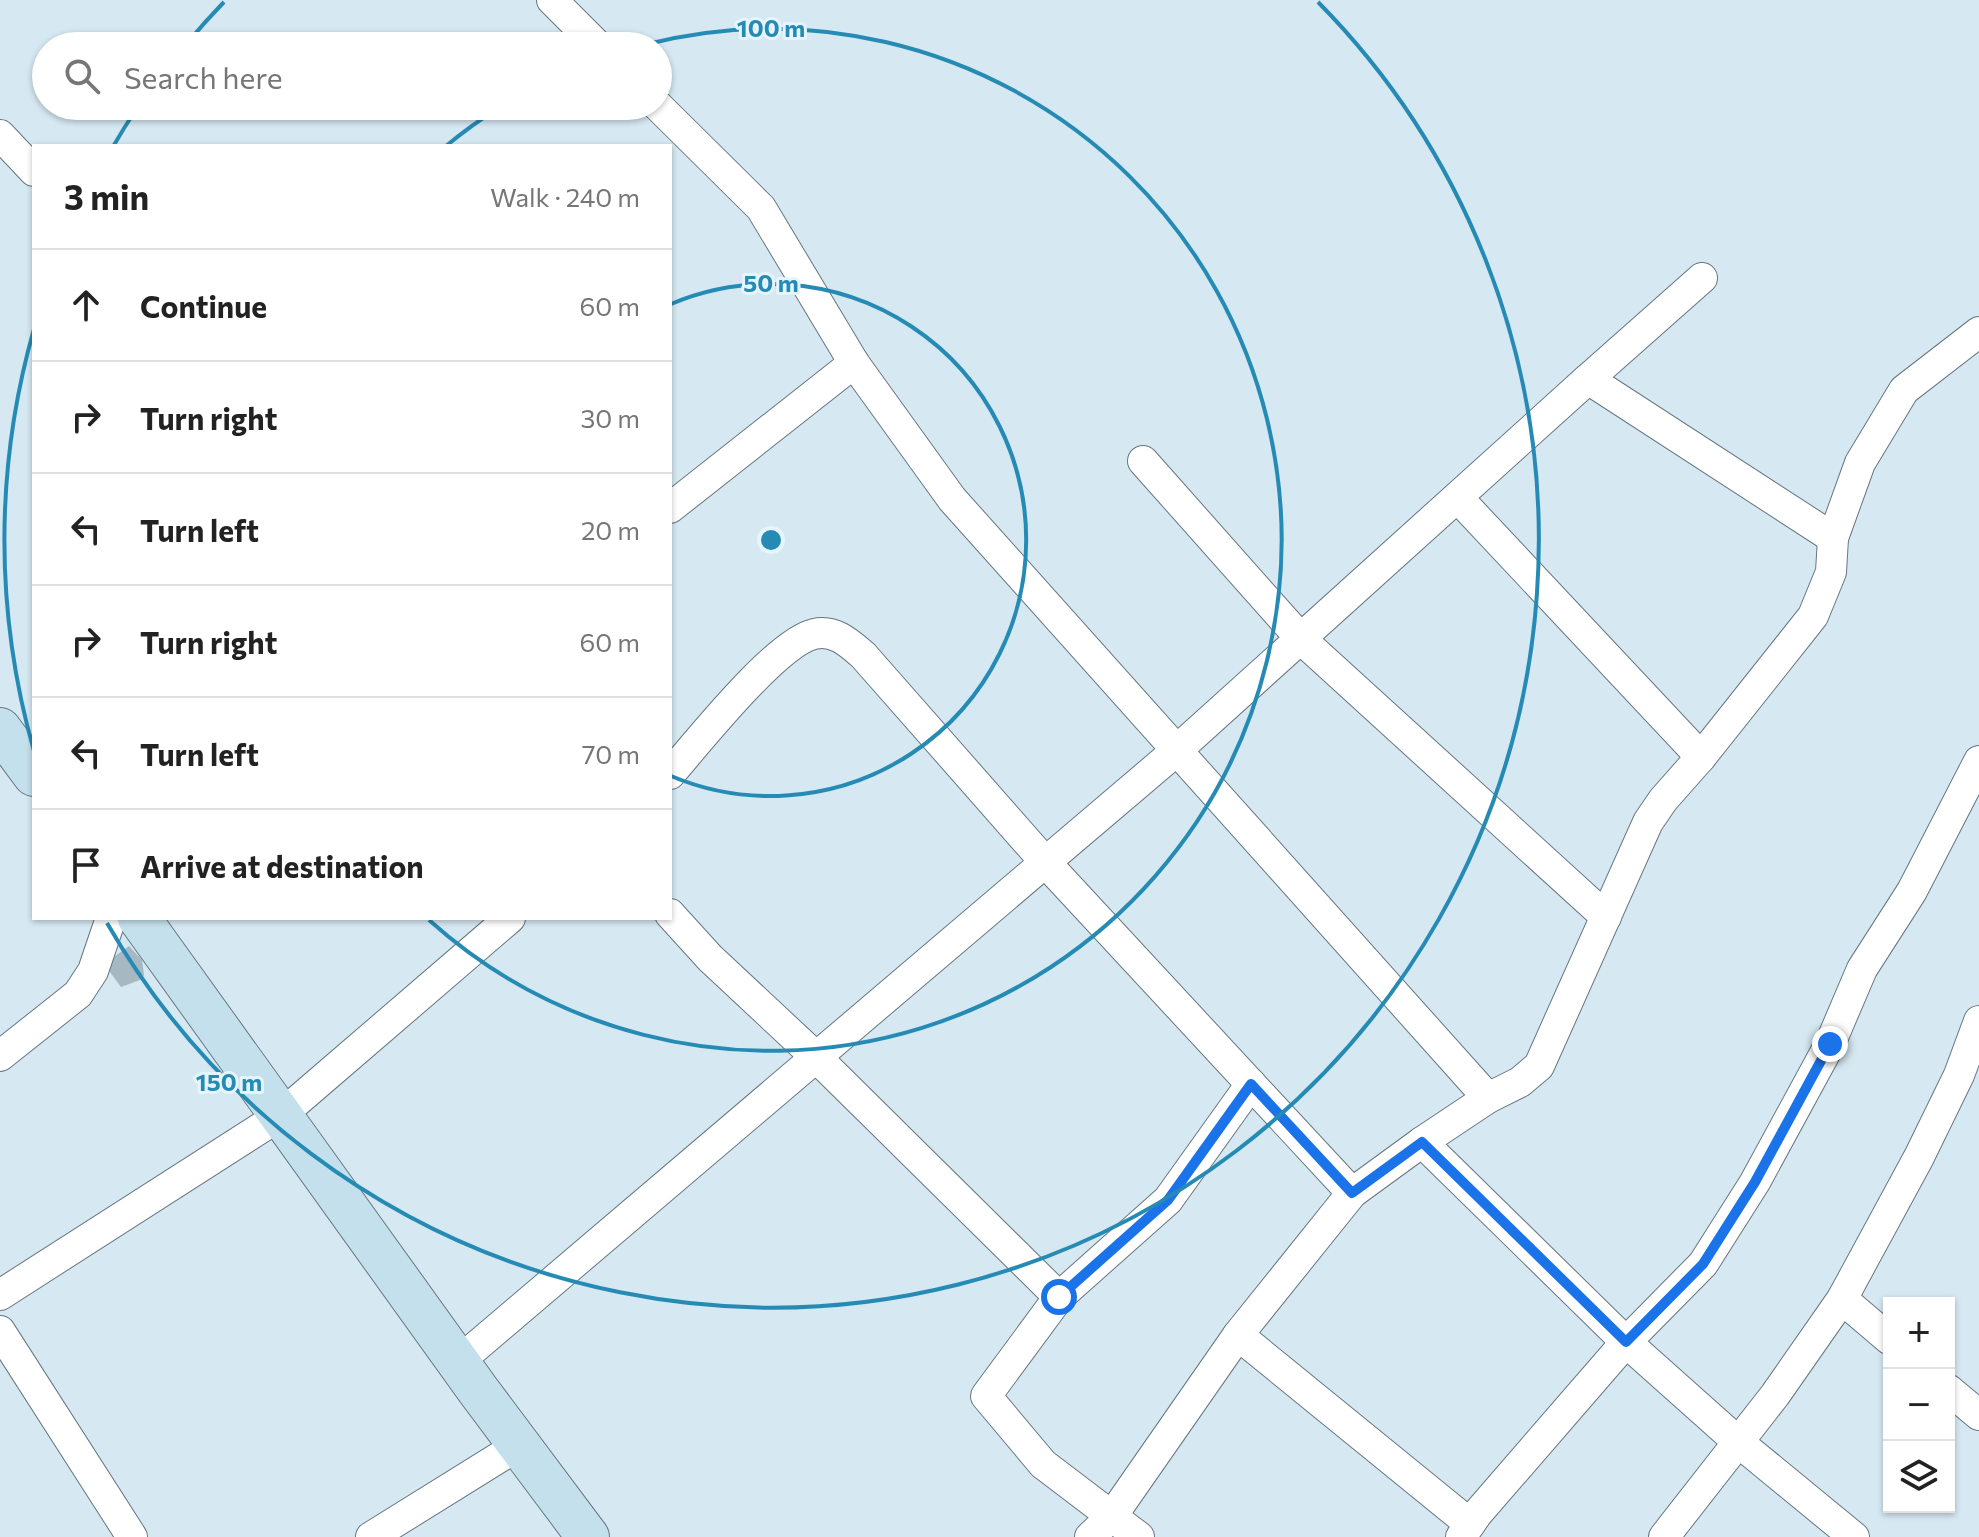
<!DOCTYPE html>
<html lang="en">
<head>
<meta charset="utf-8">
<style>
	:root { --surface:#fff; --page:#f6f6f6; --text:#222; --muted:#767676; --line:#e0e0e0 }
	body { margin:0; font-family:Commissioner,sans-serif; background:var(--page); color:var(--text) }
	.controls { position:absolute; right:24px; bottom:24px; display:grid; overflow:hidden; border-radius:0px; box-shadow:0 2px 6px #0004 }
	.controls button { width:72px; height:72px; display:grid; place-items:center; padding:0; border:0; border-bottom:2px solid var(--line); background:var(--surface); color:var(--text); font:40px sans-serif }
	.stop { position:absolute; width:24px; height:24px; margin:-18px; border:6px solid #1a73e8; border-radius:50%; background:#fff }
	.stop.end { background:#1a73e8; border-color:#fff; box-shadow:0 2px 8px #0008 }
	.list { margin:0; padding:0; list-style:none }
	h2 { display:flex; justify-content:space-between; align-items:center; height:104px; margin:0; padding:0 32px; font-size:34px }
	h2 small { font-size:26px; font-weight:400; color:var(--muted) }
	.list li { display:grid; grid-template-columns:52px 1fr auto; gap:24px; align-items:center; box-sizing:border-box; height:112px; padding:0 32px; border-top:2px solid var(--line) }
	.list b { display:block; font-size:30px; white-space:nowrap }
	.list em { font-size:26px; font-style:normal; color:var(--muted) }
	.icon { flex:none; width:44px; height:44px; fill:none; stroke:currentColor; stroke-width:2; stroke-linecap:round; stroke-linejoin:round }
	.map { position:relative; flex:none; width:1979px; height:1537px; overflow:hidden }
	.search { position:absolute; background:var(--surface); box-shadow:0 2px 6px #0004; left:32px; top:32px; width:640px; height:88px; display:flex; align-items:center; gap:20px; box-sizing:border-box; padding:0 28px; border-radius:44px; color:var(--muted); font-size:30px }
	.panel { position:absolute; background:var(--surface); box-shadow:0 2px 6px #0004; left:32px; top:144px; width:640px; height:776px; border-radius:0px }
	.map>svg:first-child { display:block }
</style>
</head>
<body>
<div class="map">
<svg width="1979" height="1537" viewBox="0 0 1979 1537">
	<rect width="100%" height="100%" fill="#d6e8f2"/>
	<!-- building -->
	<polygon fill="#a6b8c1" points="129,946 142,960 144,975 140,980 121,987 104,964"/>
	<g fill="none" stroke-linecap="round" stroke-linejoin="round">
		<defs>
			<g id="minor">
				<polyline points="552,0 598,46"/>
				<polyline points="658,106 761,208 854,363 952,499 1488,1098"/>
				<polyline points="0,135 34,171"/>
				<polyline points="1702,278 1588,379 1833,538"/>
				<polyline points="1143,461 1302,640 1606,917"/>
				<polyline points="1458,498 1701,757"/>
				<polyline points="670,508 854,363"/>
				<path d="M670 774C698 742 776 643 814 634 834 629 849 643 863 655L1046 863 1352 1193"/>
				<polyline points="670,914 710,958 817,1058 1059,1297"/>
				<polyline points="0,1056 78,994 93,971 111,918"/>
				<polyline points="1422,1142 1626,1342 1737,1441 1854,1537"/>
				<polyline points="0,1295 281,1115 510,918"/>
				<polyline points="1842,1299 1889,1339"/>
				<polyline points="0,1331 132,1537"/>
				<polyline points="1238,1335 1470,1524"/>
				<polyline points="458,1362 1176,751 1588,379"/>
				<polyline points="1949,1390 1979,1415"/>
				<polyline points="371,1537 519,1445"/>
				<polyline points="1090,1537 1112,1516 1238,1335 1352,1193 1422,1142 1488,1098 1520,1082 1539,1066 1648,822 1663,800 1701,757 1813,616 1831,572 1833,538 1860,463 1904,390 1979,332"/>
				<polyline points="1139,1537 1043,1464 986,1396 1059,1297 1168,1200 1251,1084"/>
				<polyline points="1461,1537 1477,1514 1626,1342 1703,1264 1755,1182 1830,1044 1862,969 1912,891 1979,761"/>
				<polyline points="1664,1537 1775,1395 1842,1299 1919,1157 1959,1075 1979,1021"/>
			</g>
			<g id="secondary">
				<polyline points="0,729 34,775"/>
				<polyline points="139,918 478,1390 588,1537"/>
			</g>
		</defs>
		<!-- minor casing -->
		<use href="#minor" stroke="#667780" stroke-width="32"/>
		<!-- secondary casing -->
		<use href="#secondary" stroke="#667780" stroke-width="44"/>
		<!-- minor -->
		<use href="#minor" stroke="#fff" stroke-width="30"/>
		<!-- secondary -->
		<use href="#secondary" stroke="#c4e0ec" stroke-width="42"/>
	</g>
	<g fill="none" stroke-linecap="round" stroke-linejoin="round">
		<!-- route -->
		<polyline stroke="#1a73e8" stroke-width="10" points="1059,1297 1168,1200 1251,1084 1352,1193 1422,1142 1626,1342 1703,1264 1755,1182 1830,1044"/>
	</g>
	<!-- distance rings -->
	<g fill="none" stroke="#268bb4" stroke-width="4">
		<path d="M671 304A256 256 0 1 1 671 776"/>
		<path d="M446 146A511 511 0 0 1 500 107M643 45A511 511 0 1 1 429 920"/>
		<path d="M34 751A767 767 0 0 1 34 329M114 145A767 767 0 0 1 135 111M188 42A767 767 0 0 1 224 2M1318 2A767 767 0 1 1 107 923"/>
	</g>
	<circle cx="771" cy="540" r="12" fill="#268bb4" stroke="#e6f5fd" stroke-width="4"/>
	<g font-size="24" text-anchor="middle" font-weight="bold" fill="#268bb4" stroke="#e6f5fd" stroke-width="6" stroke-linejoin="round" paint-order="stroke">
		<text x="771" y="37">100 m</text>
		<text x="771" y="292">50 m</text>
		<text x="229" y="1091">150 m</text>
	</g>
</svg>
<div class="controls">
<button>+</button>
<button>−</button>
<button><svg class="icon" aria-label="layers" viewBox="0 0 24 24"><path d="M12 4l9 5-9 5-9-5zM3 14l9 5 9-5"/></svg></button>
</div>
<div class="stop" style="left:1059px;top:1297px"></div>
<div class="stop end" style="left:1830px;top:1044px"></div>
<div class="search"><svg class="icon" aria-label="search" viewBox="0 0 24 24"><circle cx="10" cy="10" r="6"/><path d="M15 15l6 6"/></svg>Search here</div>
<section class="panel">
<h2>3 min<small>Walk · 240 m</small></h2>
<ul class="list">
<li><svg class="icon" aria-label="ahead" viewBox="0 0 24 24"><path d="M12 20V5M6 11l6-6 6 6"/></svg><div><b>Continue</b></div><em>60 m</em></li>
<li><svg class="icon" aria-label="right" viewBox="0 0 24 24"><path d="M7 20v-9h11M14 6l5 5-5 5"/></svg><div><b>Turn right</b></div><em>30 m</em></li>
<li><svg class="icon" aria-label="left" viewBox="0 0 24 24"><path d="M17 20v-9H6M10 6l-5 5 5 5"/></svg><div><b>Turn left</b></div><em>20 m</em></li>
<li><svg class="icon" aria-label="right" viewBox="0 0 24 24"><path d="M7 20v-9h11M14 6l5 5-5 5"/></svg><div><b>Turn right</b></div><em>60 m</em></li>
<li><svg class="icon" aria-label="left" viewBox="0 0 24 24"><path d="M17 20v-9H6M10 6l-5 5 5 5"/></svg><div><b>Turn left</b></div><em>70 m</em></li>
<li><svg class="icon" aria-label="arrive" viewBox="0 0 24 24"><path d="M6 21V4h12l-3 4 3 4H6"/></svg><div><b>Arrive at destination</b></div></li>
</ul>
</section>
</div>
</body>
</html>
